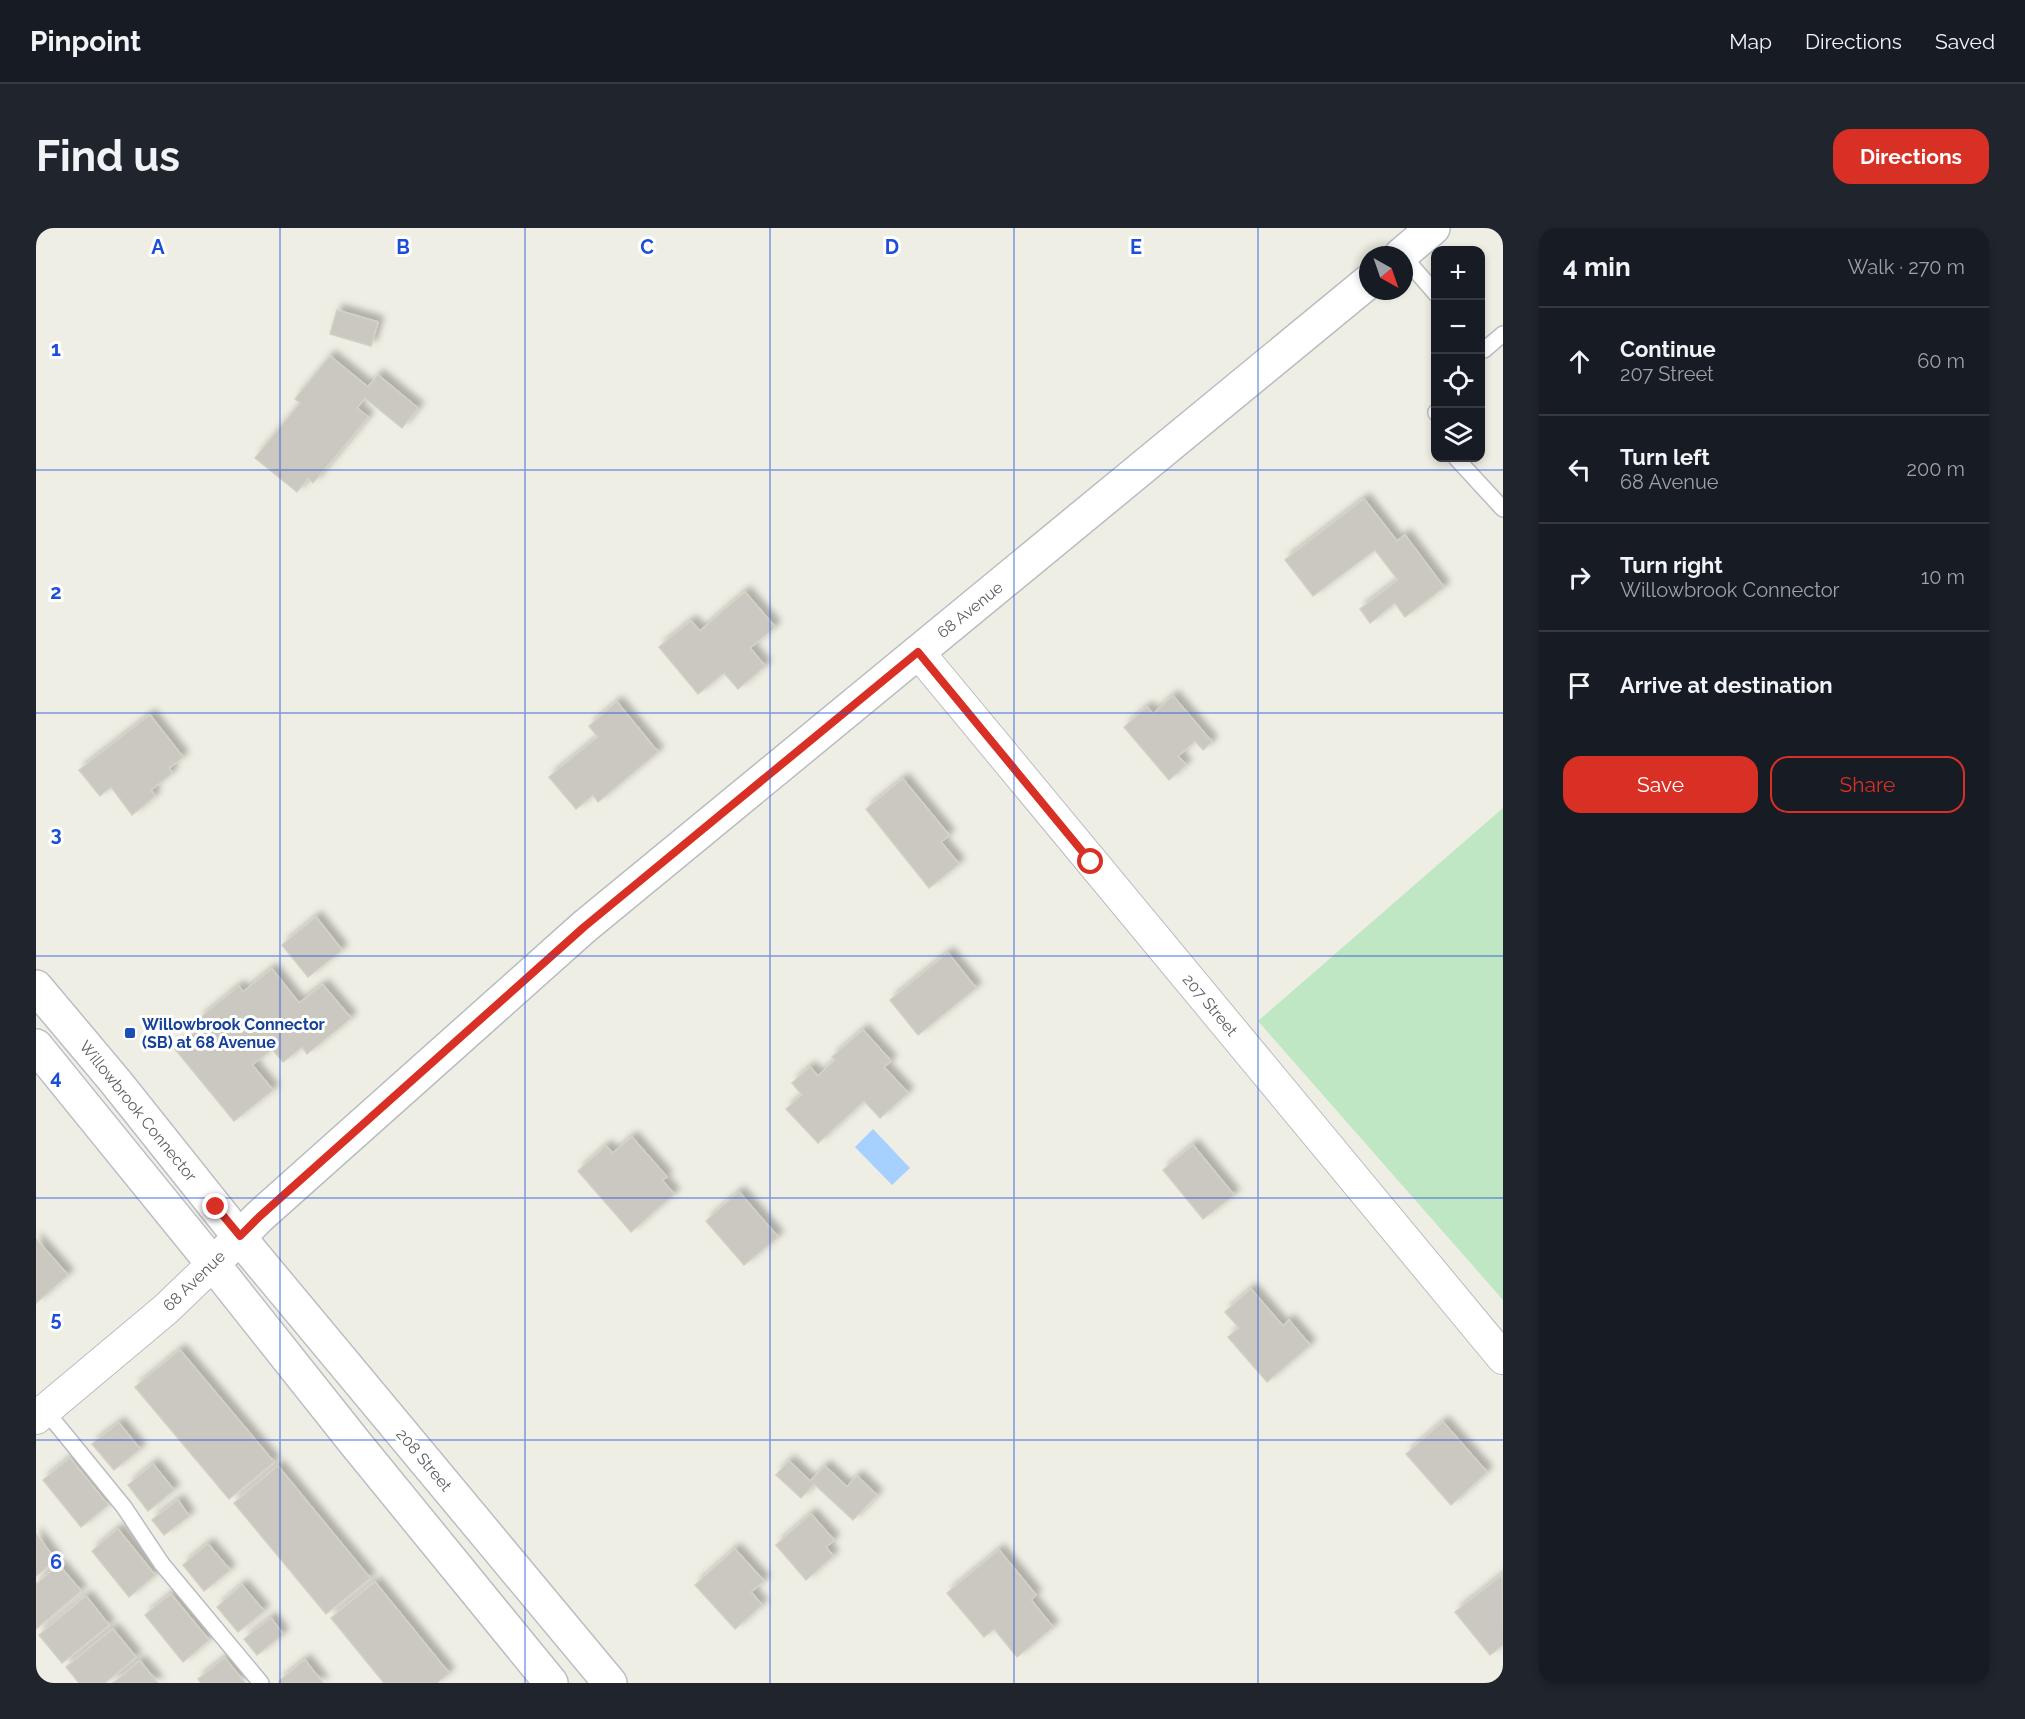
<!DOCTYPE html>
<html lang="en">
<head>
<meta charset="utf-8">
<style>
	:root { --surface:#171b24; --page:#20242c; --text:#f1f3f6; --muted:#9ea1a6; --line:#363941; --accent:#d93025 }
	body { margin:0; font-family:Raleway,sans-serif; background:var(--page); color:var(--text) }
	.controls { position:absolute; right:18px; top:18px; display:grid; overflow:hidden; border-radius:12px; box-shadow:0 3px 9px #0003 }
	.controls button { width:54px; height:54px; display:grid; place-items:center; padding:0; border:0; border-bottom:2px solid var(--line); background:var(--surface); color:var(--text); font:30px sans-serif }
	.compass { position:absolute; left:1323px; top:18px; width:54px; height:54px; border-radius:50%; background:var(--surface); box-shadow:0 3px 9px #0003; rotate:140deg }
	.stop { position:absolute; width:18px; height:18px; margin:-14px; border:4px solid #d93025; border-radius:50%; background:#fff }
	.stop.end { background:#d93025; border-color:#fff; box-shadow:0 2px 6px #0008 }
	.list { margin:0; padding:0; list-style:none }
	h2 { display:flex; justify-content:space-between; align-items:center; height:78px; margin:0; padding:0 24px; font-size:26px }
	h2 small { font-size:20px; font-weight:400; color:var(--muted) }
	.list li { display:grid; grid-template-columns:39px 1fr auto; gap:18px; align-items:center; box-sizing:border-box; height:108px; padding:0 24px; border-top:2px solid var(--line) }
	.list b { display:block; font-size:22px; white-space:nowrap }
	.list p { margin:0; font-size:20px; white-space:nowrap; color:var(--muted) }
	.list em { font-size:20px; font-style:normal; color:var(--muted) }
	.actions { display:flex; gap:12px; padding:18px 24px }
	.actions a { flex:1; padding:14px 0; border:2px solid var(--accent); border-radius:18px; text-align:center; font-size:21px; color:var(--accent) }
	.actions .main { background:var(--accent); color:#fff }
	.icon { flex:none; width:33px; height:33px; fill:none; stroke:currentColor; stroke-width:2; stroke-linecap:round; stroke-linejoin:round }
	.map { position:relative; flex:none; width:1467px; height:1455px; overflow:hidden; border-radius:18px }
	header { display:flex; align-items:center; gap:36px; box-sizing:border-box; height:84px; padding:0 30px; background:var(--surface); border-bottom:2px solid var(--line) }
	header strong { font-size:28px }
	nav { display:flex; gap:33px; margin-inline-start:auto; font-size:21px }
	.intro { display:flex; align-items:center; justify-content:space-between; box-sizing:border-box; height:144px; padding:0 36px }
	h1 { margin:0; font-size:42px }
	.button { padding:15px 27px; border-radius:18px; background:var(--accent); color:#fff; font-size:21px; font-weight:700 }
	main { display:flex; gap:36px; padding:0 36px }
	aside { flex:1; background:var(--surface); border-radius:18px; box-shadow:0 3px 9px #0003 }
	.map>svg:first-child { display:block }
</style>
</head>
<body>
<header>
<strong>Pinpoint</strong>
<nav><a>Map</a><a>Directions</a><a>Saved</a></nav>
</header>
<div class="intro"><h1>Find us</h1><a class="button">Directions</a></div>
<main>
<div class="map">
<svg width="1467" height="1455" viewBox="0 0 1467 1455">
	<defs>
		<filter id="shadow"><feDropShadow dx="5.5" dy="-5.5" stdDeviation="3" flood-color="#0004"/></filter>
	</defs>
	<rect width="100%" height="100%" fill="#efeee4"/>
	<!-- green -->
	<polygon fill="#c0e7c3" points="1467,580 1467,1072 1222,793"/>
	<!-- water -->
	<polygon fill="#a5d0ff" points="837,901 874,940 856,957 819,919"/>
	<!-- building -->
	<g fill="#cac8c1" stroke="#d4d0c2" stroke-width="1.5" filter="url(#shadow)">
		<polygon points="301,82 342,94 335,118 294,106"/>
		<polygon points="294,128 332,159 342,147 382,180 366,200 329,170 321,180 332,189 277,255 272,250 261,264 219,230 264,175 259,171"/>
		<polygon points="1328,271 1361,313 1369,307 1408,359 1369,389 1359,375 1334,395 1324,381 1362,352 1339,322 1277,368 1249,332"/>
		<polygon points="709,364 739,399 714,420 729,438 702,461 688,445 662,466 623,419 655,393 664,403"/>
		<polygon points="1137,468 1176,514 1167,522 1159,513 1142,528 1150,537 1133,552 1088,499 1111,479 1117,486"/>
		<polygon points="581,474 622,524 562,574 557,567 540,581 513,549 562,509 553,498"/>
		<polygon points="114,487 147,529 133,540 136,545 115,562 119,568 96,587 75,559 64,568 43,542"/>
		<polygon points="867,551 913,607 905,614 923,636 893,660 830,581"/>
		<polygon points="280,689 306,722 272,749 246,717"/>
		<polygon points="912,725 940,760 882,807 854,772"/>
		<polygon points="236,741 263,775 287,757 315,790 271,826 266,819 247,834 236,821 216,837 237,862 198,893 139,821 168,797 163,791 203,758 207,764"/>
		<polygon points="827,802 855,833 848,839 872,865 844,890 828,873 782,915 750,881 766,867 756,855 774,839 782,848 799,832 796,829"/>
		<polygon points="596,909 631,949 626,952 638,966 595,1004 542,943 570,918 577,925"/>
		<polygon points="1157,917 1198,967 1167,991 1127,942"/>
		<polygon points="703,964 742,1009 708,1037 670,993"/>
		<polygon points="0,1011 32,1047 0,1075"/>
		<polygon points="1215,1061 1247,1098 1253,1092 1274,1117 1231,1154 1192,1109 1203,1100 1189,1084"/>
		<polygon points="144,1122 238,1234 193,1271 99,1159"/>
		<polygon points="1407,1194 1451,1244 1415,1277 1370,1226"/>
		<polygon points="83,1195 104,1221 78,1242 56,1216"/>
		<polygon points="34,1230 72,1277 45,1299 7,1252"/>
		<polygon points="753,1233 774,1253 789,1238 811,1259 821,1248 841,1267 817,1292 778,1256 765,1270 740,1247"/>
		<polygon points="117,1236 138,1262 112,1283 92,1257"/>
		<polygon points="242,1238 334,1350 290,1386 198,1275"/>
		<polygon points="142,1272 153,1288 128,1307 116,1292"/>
		<polygon points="775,1286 798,1312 790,1319 797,1328 770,1352 740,1317"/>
		<polygon points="82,1301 119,1347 93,1369 56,1323"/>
		<polygon points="0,1306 20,1332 0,1348"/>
		<polygon points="172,1316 194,1342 168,1363 147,1337"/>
		<polygon points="699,1321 728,1353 715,1364 726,1377 699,1401 659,1357"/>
		<polygon points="963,1322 1000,1367 995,1372 1017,1399 981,1429 958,1401 948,1409 911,1365"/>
		<polygon points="23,1337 45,1363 0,1401 0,1356"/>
		<polygon points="1466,1347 1467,1417 1454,1427 1419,1384"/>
		<polygon points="339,1354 413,1445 401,1455 348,1455 295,1390"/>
		<polygon points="206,1357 228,1383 202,1404 181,1379"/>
		<polygon points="135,1366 173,1412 147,1434 109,1387"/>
		<polygon points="50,1368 73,1397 26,1435 3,1407"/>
		<polygon points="235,1390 247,1406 221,1427 208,1411"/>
		<polygon points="77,1401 100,1429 69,1455 43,1455 30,1439"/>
		<polygon points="189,1430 209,1455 165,1455 162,1451"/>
		<polygon points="269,1432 287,1455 244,1455 243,1453"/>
		<polygon points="104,1433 122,1455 77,1455"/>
	</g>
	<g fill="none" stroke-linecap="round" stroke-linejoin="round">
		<defs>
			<g id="service">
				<polyline points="1368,29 1400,66"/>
				<polyline points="1444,118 1448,122 1467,106"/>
				<polyline points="1400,184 1400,185"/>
				<polyline points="1420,230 1467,281"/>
				<polyline points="9,1182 88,1279 126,1336 225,1455"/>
			</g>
			<g id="minor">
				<polyline points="882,424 1467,1130"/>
				<polyline points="0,1190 130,1081 177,1036"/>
			</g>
			<g id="tertiary">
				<polyline points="1365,27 1397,0"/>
				<polyline points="177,1036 223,989 548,699 1332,54"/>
			</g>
			<g id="secondary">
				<polyline points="0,759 79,853 217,1026 574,1455"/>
				<polyline points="0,818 177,1036 320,1216 515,1455"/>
			</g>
		</defs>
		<!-- service casing -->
		<use href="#service" stroke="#b9bcc1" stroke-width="18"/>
		<!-- minor casing -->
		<use href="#minor" stroke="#b9bcc1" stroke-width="34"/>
		<!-- tertiary casing -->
		<use href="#tertiary" stroke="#b9bcc1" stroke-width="36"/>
		<!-- secondary casing -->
		<use href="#secondary" stroke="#babdc3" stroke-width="36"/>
		<!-- service -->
		<use href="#service" stroke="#fff" stroke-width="15"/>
		<!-- minor -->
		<use href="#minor" stroke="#fff" stroke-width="32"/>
		<!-- tertiary -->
		<use href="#tertiary" stroke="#fff" stroke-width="33"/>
		<!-- secondary -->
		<use href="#secondary" stroke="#fff" stroke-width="33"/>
	</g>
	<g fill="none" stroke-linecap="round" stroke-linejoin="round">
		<!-- route -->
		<polyline stroke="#d93025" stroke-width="8" points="180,979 204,1008 223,989 548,699 882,424 1055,634"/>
	</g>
	<!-- grid -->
	<path fill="none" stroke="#1d4ed8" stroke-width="1.5" stroke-opacity="0.55" d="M244 0V1455M489 0V1455M734 0V1455M978 0V1455M1222 0V1455M0 242H1467M0 485H1467M0 728H1467M0 970H1467M0 1212H1467"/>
	<!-- markers -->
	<rect fill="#1a4fb4" stroke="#fff" stroke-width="2" x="88" y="799" width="12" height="12" rx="3"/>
	<g text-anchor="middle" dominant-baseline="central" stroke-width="6" stroke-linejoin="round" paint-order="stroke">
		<!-- street labels -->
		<g font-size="16" fill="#5c6065" stroke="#fff">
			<text transform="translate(934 382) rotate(-39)">68 Avenue</text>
			<text transform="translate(1174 777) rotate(50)">207 Street</text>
			<text transform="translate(102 883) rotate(51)">Willowbrook Connector</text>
			<text transform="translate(158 1053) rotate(-44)">68 Avenue</text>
			<text transform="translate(388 1232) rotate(50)">208 Street</text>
		</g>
		<!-- transit labels -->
		<g font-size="16" font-weight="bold" fill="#164399" stroke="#fff" text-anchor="start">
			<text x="106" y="796">Willowbrook Connector<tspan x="106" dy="18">(SB) at 68 Avenue</tspan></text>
		</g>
	</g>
	<g font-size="20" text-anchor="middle" font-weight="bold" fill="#1d4ed8" stroke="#fff" stroke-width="6" stroke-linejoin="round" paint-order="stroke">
		<text x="122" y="26">A</text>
		<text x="367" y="26">B</text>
		<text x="611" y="26">C</text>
		<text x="856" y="26">D</text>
		<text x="1100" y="26">E</text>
		<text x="20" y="128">1</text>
		<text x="20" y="371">2</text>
		<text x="20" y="613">3</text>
		<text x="20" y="856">4</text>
		<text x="20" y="1098">5</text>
		<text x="20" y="1341">6</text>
	</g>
</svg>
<div class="controls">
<button>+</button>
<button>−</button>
<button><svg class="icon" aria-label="locate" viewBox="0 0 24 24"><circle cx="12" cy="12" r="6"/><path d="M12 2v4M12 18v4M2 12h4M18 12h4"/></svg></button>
<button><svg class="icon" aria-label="layers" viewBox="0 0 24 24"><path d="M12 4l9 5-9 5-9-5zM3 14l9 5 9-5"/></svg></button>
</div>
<svg class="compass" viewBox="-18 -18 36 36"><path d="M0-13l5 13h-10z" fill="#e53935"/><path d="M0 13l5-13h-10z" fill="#9ea1a6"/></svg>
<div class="stop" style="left:1055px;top:634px"></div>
<div class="stop end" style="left:180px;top:979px"></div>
</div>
<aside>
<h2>4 min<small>Walk · 270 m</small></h2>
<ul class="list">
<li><svg class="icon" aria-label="ahead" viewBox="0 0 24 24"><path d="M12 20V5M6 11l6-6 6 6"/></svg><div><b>Continue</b><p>207 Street</p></div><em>60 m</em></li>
<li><svg class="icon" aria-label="left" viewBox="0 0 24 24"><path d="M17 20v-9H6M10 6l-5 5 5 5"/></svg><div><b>Turn left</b><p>68 Avenue</p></div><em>200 m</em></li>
<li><svg class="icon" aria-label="right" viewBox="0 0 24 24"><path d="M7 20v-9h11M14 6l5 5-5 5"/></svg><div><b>Turn right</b><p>Willowbrook Connector</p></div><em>10 m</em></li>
<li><svg class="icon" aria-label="arrive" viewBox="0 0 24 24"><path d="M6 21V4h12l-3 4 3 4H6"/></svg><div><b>Arrive at destination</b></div></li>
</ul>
<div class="actions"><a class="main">Save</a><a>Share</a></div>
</aside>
</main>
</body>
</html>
